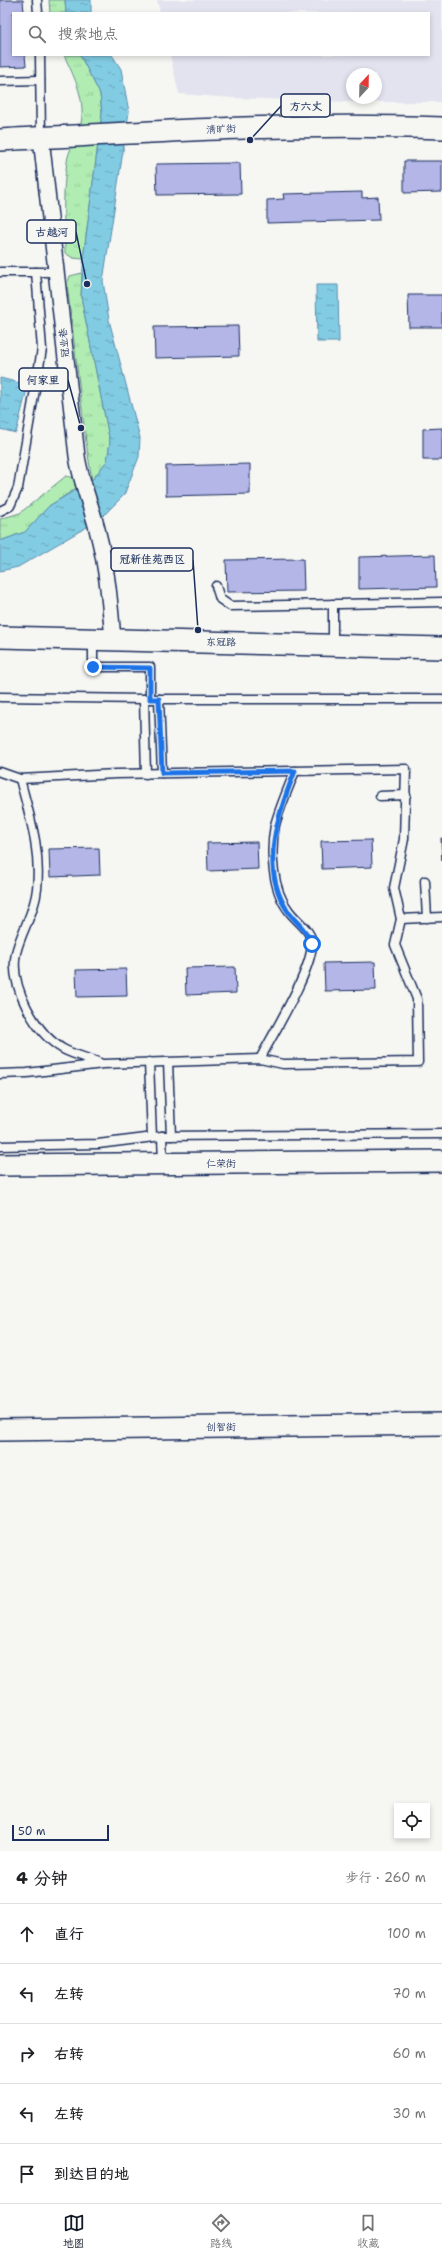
<!DOCTYPE html>
<html lang="zh">
<head>
<meta charset="utf-8">
<style>
	:root { --surface:#fff; --page:#f6f6f6; --text:#202124; --muted:#757577; --line:#e0e0e0; --accent:#111827 }
	body { margin:0; font-family:"Shantell Sans","LXGW WenKai TC",sans-serif; background:var(--page); color:var(--text) }
	.controls { position:absolute; right:12px; bottom:12px; display:grid; overflow:hidden; border-radius:0px; box-shadow:0 2px 6px #0003 }
	.controls button { width:36px; height:36px; display:grid; place-items:center; padding:0; border:0; border-bottom:1px solid var(--line); background:var(--surface); color:var(--text); font:20px sans-serif }
	.compass { position:absolute; left:346px; top:68px; width:36px; height:36px; border-radius:50%; background:var(--surface); box-shadow:0 2px 6px #0003; rotate:22deg }
	.scale { position:absolute; left:12px; bottom:10px; width:97px; box-sizing:border-box; padding-left:4px; border:2px solid #1b2f5e; border-top:0; font-size:11px; line-height:14px; white-space:nowrap; color:#1b2f5e; -webkit-text-stroke:3px #f6f6f2; paint-order:stroke }
	.stop { position:absolute; width:12px; height:12px; margin:-9px; border:3px solid #1a73e8; border-radius:50%; background:#fff }
	.stop.end { background:#1a73e8; border-color:#fff; box-shadow:0 1px 4px #0008 }
	.list { margin:0; padding:0; list-style:none }
	h2 { display:flex; justify-content:space-between; align-items:center; height:52px; margin:0; padding:0 16px; font-size:17px }
	h2 small { font-size:13px; font-weight:400; color:var(--muted) }
	.list li { display:grid; grid-template-columns:26px 1fr auto; gap:12px; align-items:center; box-sizing:border-box; height:60px; padding:0 16px; border-top:1px solid var(--line) }
	.list b { display:block; font-size:15px; white-space:nowrap }
	.list em { font-size:13px; font-style:normal; color:var(--muted) }
	.icon { flex:none; width:22px; height:22px; fill:none; stroke:currentColor; stroke-width:2; stroke-linecap:round; stroke-linejoin:round }
	.map { position:relative; flex:none; width:442px; height:1851px; overflow:hidden }
	.search { position:absolute; background:var(--surface); box-shadow:0 2px 6px #0003; left:12px; right:12px; top:12px; height:44px; display:flex; align-items:center; gap:10px; box-sizing:border-box; padding:0 14px; border-radius:0px; color:var(--muted); font-size:15px }
	.sheet { height:352px; background:var(--surface) }
	nav { display:flex; justify-content:space-around; align-items:center; box-sizing:border-box; height:56px; border-top:1px solid var(--line); background:var(--surface); font-size:11px; color:var(--muted) }
	nav a { display:grid; justify-items:center; gap:2px }
	nav .on { color:var(--accent) }
	.map>svg:first-child { display:block }
</style>
</head>
<body>
<div class="map">
<svg width="442" height="1851" viewBox="0 0 442 1851">
	<defs>
		<pattern id="grass-tufts" width="24" height="20" patternUnits="userSpaceOnUse"><rect width="24" height="20" fill="#b1edb3"/><path d="M3 7l-1-3M5 7V3M7 7l1-3M15 17l-1-3M17 17v-4M19 17l1-3" fill="none" stroke="#98cc9c"/></pattern>
		<pattern id="water-ripples" width="26" height="14" patternUnits="userSpaceOnUse"><rect width="26" height="14" fill="#82cce3"/><path d="M2 4q2-2 4 0t4 0M15 11q2-2 4 0t4 0" fill="none" stroke="#6aa6bb"/></pattern>
	</defs>
	<rect width="100%" height="100%" fill="#f6f6f2"/>
	<filter id="ink" filterUnits="userSpaceOnUse"><feTurbulence type="fractalNoise" baseFrequency=".025" numOctaves="2"/><feDisplacementMap in="SourceGraphic" scale="8" xChannelSelector="R" yChannelSelector="G"/><feConvolveMatrix kernelMatrix="1 2 1 2 8 2 1 2 1" color-interpolation-filters="sRGB"/></filter>
	<g filter="url(#ink)">
		<!-- built -->
		<path fill="#e2e3ef" fill-rule="evenodd" d="M157 0H442V102H352L234 98 179 94 170 55H429V13H160ZM352 74H376V98H352Z"/>
		<!-- grass -->
		<g fill="url(#grass-tufts)" stroke="#668e88">
			<polygon points="49,0 65,0 66,13 50,13"/>
			<path d="M64 55H80L100 94 102 113 83 259 73 258 65 253C64 222 62 192 67 162 68 150 77 139 80 128 87 101 75 79 64 55Z"/>
			<polygon points="82,273 81,297 110,442 107,461 92,480 86,442 67,284 70,276"/>
			<polygon points="66,476 75,478 80,486 49,506 25,532 0,541 0,519 20,513"/>
		</g>
		<!-- water -->
		<g fill="url(#water-ripples)" stroke="#598dae">
			<polygon points="65,0 91,0 91,13 66,13"/>
			<polygon points="80,55 112,55 121,69 129,112 103,281 109,320 140,438 139,457 124,495 99,520 18,567 0,571 0,541 25,532 49,506 92,480 107,461 110,442 81,297 84,252 102,113 100,94"/>
			<polygon points="316,285 338,285 339,342 317,342"/>
			<polygon points="0,378 28,385 16,433 0,429"/>
		</g>
		<!-- building -->
		<g fill="#b3b6e7" stroke="#1b2f5e">
			<polygon points="0,0 23,0 24,13 13,13 13,55 25,55 26,66 0,67"/>
			<polygon points="404,161 442,161 442,192 404,193"/>
			<polygon points="240,163 241,194 157,195 156,164"/>
			<polygon points="362,192 362,198 378,197 379,220 267,223 267,200 284,199 283,194"/>
			<polygon points="408,295 442,295 442,327 409,327"/>
			<polygon points="238,326 239,356 155,358 154,327"/>
			<polygon points="442,428 442,460 423,460 423,429"/>
			<polygon points="250,464 250,494 166,496 166,466"/>
			<polygon points="435,555 436,587 359,589 359,557"/>
			<polygon points="303,559 304,591 227,592 226,560"/>
			<polygon points="441,838 442,838 442,861"/>
			<polygon points="371,840 372,867 322,869 321,841"/>
			<polygon points="257,842 258,869 208,871 207,843"/>
			<polygon points="99,848 100,875 50,877 49,849"/>
			<polygon points="375,962 376,990 325,991 324,963"/>
			<polygon points="235,967 236,993 186,995 185,968"/>
			<polygon points="126,969 127,996 77,997 76,970"/>
		</g>
		<g fill="none" stroke-linecap="round" stroke-linejoin="round">
			<defs>
				<g id="lane">
					<polyline points="37,0 38,13"/>
					<polyline points="40,55 41,137"/>
					<polyline points="0,81 40,80"/>
					<polyline points="0,272 57,272"/>
					<polyline points="0,511 10,506 18,488 42,349 36,272"/>
					<polyline points="216,586 220,599 230,606 442,602"/>
					<polyline points="333,604 333,645"/>
					<polyline points="93,640 93,667 150,667 150,699"/>
					<polyline points="0,697 144,699 442,699"/>
					<polyline points="144,699 146,774"/>
					<polyline points="159,699 162,773"/>
					<polyline points="0,772 20,779 116,774 406,769 404,839 394,888 401,919 395,945 417,999 418,1062 283,1064 260,1059 103,1064 27,1073 0,1074"/>
					<path d="M20 779C30 818 41 849 37 889 35 912 21 931 16 953 9 985 35 1033 63 1049 74 1055 88 1058 100 1063"/>
					<polyline points="380,796 406,795"/>
					<polyline points="425,881 427,918"/>
					<polyline points="401,919 442,917"/>
					<path d="M260 1059C274 1032 310 974 312 945 313 931 296 921 289 911 272 890 270 851 275 825 280 807 288 789 295 771"/>
					<polyline points="149,1062 152,1137"/>
					<polyline points="168,1062 171,1136"/>
					<polyline points="162,1136 163,1163"/>
					<polyline points="0,1146 98,1144 162,1136 442,1134"/>
				</g>
				<path id="street" d="M41 138 77 456C81 483 92 507 98 533 107 568 110 603 113 640"/>
				<g id="secondary">
					<path d="M0 140C147 132 295 122 442 128"/>
					<polyline points="0,637 442,648"/>
					<polyline points="0,1165 442,1161"/>
					<polyline points="0,1430 442,1424"/>
				</g>
			</defs>
			<!-- lane casing -->
			<use href="#lane" stroke="#1b2f5e" stroke-width="11"/>
			<!-- street casing -->
			<use href="#street" stroke="#1b2f5e" stroke-width="18"/>
			<!-- secondary casing -->
			<use href="#secondary" stroke="#1b2f5e" stroke-width="24"/>
			<!-- lane -->
			<use href="#lane" stroke="#f6f6f2" stroke-width="8"/>
			<!-- street -->
			<use href="#street" stroke="#f6f6f2" stroke-width="15"/>
			<!-- secondary -->
			<use href="#secondary" stroke="#f6f6f2" stroke-width="21"/>
		</g>
	</g>
	<g fill="none" stroke-linecap="round" stroke-linejoin="round" filter="url(#ink)">
		<!-- route -->
		<path stroke="#1a73e8" stroke-width="5" d="M93 667 150 668V699H159L162 773 295 771C278 814 259 866 287 910 296 923 306 928 312 944"/>
	</g>
	<g text-anchor="middle" dominant-baseline="central" stroke-width="3.5" stroke-linejoin="round" paint-order="stroke">
		<!-- street labels -->
		<g font-size="10" fill="#1b2f5e" stroke="#f6f6f2">
			<text transform="translate(221 129) rotate(-3)">清旷街</text>
			<text transform="translate(64 343) rotate(-96)">冠业巷</text>
			<text transform="translate(221 642) rotate(1)">东冠路</text>
			<text x="221" y="1163">仁荣街</text>
			<text transform="translate(221 1427) rotate(-1)">创智街</text>
		</g>
	</g>
	<!-- callouts -->
	<path fill="none" stroke="#1b2f5e" stroke-width="1.5" d="M250 140L281 106M87 284L76 232M81 428L68 380M198 630L193 560"/>
	<g fill="#1b2f5e" stroke="#f6f6f2" stroke-width="1.5">
		<circle cx="250" cy="140" r="4"/>
		<circle cx="87" cy="284" r="4"/>
		<circle cx="81" cy="428" r="4"/>
		<circle cx="198" cy="630" r="4"/>
	</g>
	<g fill="#f6f6f2" stroke="#1b2f5e" stroke-width="1.5">
		<rect x="281" y="94" width="49" height="23" rx="4"/>
		<rect x="27" y="220" width="49" height="23" rx="4"/>
		<rect x="19" y="368" width="49" height="23" rx="4"/>
		<rect x="111" y="548" width="82" height="23" rx="4"/>
	</g>
	<g font-size="11" text-anchor="middle" font-weight="bold" fill="#1b2f5e">
		<text x="306" y="110">方六丈</text>
		<text x="52" y="236">古越河</text>
		<text x="43" y="384">何家里</text>
		<text x="152" y="563">冠新佳苑西区</text>
	</g>
</svg>
<div class="controls">
<button><svg class="icon" aria-label="locate" viewBox="0 0 24 24"><circle cx="12" cy="12" r="6"/><path d="M12 2v4M12 18v4M2 12h4M18 12h4"/></svg></button>
</div>
<svg class="compass" viewBox="-18 -18 36 36"><path d="M0-13l5 13h-10z" fill="#e53935"/><path d="M0 13l5-13h-10z" fill="#757577"/></svg>
<div class="scale">50 m</div>
<div class="stop" style="left:312px;top:944px"></div>
<div class="stop end" style="left:93px;top:667px"></div>
<div class="search"><svg class="icon" aria-label="search" viewBox="0 0 24 24"><circle cx="10" cy="10" r="6"/><path d="M15 15l6 6"/></svg>搜索地点</div>
</div>
<section class="sheet">
<h2>4 分钟<small>步行 · 260 m</small></h2>
<ul class="list">
<li><svg class="icon" aria-label="ahead" viewBox="0 0 24 24"><path d="M12 20V5M6 11l6-6 6 6"/></svg><div><b>直行</b></div><em>100 m</em></li>
<li><svg class="icon" aria-label="left" viewBox="0 0 24 24"><path d="M17 20v-9H6M10 6l-5 5 5 5"/></svg><div><b>左转</b></div><em>70 m</em></li>
<li><svg class="icon" aria-label="right" viewBox="0 0 24 24"><path d="M7 20v-9h11M14 6l5 5-5 5"/></svg><div><b>右转</b></div><em>60 m</em></li>
<li><svg class="icon" aria-label="left" viewBox="0 0 24 24"><path d="M17 20v-9H6M10 6l-5 5 5 5"/></svg><div><b>左转</b></div><em>30 m</em></li>
<li><svg class="icon" aria-label="arrive" viewBox="0 0 24 24"><path d="M6 21V4h12l-3 4 3 4H6"/></svg><div><b>到达目的地</b></div></li>
</ul>
</section>
<nav>
<a class="on"><svg class="icon" aria-label="map" viewBox="0 0 24 24"><path d="M3 6l6-2 6 2 6-2v14l-6 2-6-2-6 2zM9 4v14M15 6v14"/></svg>地图</a>
<a><svg class="icon" aria-label="directions" viewBox="0 0 24 24"><path d="M12 3l9 9-9 9-9-9zM9 14v-3h6M13 9l2 2-2 2"/></svg>路线</a>
<a><svg class="icon" aria-label="saved" viewBox="0 0 24 24"><path d="M7 4h10v16l-5-4-5 4z"/></svg>收藏</a>
</nav>
</body>
</html>
